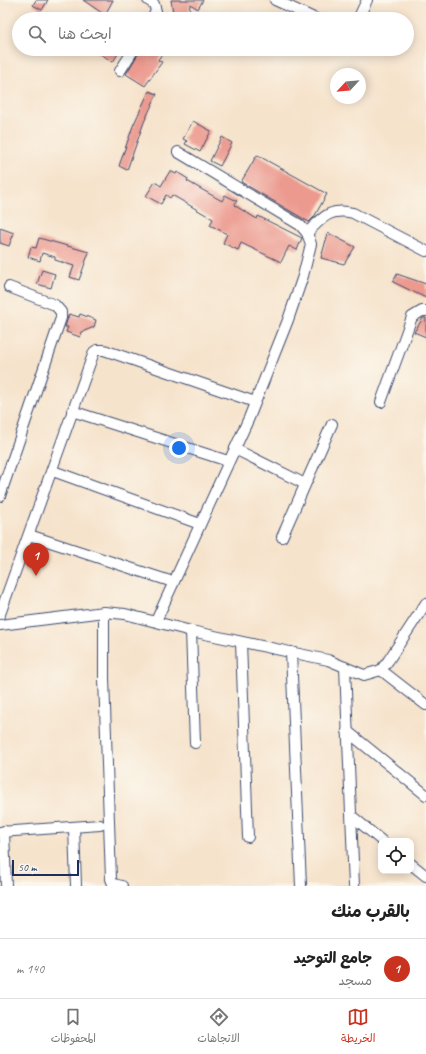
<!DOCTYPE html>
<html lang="ar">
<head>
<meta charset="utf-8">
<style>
	:root { --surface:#fff; --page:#f6f6f6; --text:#222; --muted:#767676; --line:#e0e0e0; --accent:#c8321e }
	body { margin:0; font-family:Caveat,"Playpen Sans Arabic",sans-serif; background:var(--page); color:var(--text); direction:rtl }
	.controls { position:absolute; right:12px; bottom:12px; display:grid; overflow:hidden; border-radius:8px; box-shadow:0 2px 10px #0003 }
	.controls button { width:36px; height:36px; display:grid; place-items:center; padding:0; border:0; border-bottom:1px solid var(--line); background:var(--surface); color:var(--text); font:20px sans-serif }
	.compass { position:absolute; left:330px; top:68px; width:36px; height:36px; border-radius:50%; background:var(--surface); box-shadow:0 2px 10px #0003; rotate:244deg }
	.scale { position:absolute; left:12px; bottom:10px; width:67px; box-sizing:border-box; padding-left:4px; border:2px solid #1b2f5e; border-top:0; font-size:11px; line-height:14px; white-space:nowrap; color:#1b2f5e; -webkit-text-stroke:3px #fbf7ec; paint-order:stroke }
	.you { position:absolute; left:179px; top:448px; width:14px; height:14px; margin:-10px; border:3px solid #fff; border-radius:50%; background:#1a73e8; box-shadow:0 0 0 6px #1a73e833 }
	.badge { display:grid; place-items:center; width:26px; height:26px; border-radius:50%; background:var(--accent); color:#fff; font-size:13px; font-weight:700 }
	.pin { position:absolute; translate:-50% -33px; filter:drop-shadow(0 1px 2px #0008) }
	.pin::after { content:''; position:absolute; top:21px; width:14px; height:12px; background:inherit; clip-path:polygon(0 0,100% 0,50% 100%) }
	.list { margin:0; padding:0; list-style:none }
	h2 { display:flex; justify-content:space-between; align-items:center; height:52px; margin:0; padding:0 16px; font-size:17px }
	h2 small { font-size:13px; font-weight:400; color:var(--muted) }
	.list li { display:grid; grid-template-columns:26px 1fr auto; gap:12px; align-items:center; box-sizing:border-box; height:60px; padding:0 16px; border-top:1px solid var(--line) }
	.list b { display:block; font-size:15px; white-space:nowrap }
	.list p { margin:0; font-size:13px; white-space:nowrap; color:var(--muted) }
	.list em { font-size:13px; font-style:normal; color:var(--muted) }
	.icon { flex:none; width:22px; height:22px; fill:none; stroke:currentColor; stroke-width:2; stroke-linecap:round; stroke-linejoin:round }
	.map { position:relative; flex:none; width:426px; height:886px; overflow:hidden; direction:ltr }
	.search { position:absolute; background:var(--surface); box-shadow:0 2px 10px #0003; left:12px; right:12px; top:12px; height:44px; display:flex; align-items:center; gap:10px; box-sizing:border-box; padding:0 14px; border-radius:22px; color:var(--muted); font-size:15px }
	.sheet { height:112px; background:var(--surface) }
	nav { display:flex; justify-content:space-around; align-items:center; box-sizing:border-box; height:56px; border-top:1px solid var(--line); background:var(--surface); font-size:11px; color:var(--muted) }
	nav a { display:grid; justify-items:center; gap:2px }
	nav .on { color:var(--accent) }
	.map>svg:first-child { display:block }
</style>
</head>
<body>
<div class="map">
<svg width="426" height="886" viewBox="0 0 426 886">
	<rect width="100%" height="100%" fill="#fbf7ec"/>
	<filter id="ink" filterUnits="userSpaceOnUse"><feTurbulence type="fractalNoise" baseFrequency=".025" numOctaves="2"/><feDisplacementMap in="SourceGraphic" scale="8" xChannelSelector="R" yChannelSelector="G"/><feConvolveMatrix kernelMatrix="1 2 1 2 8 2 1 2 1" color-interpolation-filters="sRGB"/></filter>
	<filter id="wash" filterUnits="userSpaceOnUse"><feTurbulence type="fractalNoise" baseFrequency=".012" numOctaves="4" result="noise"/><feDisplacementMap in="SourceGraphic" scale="16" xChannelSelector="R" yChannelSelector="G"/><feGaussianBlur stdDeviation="0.9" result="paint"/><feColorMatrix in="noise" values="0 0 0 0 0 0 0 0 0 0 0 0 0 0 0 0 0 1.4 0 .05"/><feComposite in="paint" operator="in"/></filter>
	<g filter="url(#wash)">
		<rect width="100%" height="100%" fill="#f6e3cc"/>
		<g id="blocks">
			<!-- building -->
			<g fill="#ec998e">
				<polygon points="36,0 48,0 42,10 33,5"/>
				<polygon points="83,0 113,0 105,15"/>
				<polygon points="171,0 203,0 198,9 190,4 189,18 178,19 174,19"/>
				<polygon points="93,49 114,49 119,52 113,62"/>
				<polygon points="141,49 165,49 158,60 162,62 145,86 126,74"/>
				<polygon points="149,91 157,94 144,122 127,170 119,166 133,126"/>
				<polygon points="193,121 211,131 200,152 185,144 187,141 183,139"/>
				<polygon points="222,137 232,143 220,166 210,161"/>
				<polygon points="257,155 327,194 314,217 309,222 241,182"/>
				<polygon points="170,171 176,174 177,172 188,179 187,181 222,201 225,195 237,201 234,205 257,219 258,216 302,238 297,250 289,246 281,262 241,243 238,250 223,243 227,234 210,225 213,219 172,195 170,198 166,195 161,204 146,196 155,182 161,186"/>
				<polygon points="0,228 14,233 9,246 0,243"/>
				<polygon points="328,233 355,247 344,264 321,258"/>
				<polygon points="39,238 89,252 79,280 70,277 74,266 55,260 55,257 42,253 40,261 28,257 31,247 36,248"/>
				<polygon points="42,270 55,274 51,288 37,284"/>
				<polygon points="397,274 426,284 426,298 393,282"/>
				<polygon points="69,314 79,317 80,314 96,320 94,327 82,332 80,337 66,332 68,327 65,327"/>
				<polygon points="423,318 426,318 426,337 414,332"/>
			</g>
		</g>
	</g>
	<g filter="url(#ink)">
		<use href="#blocks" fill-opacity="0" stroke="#3c4a6e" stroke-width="1"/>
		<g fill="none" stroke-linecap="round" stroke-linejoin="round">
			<defs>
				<g id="minor">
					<polyline points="148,0 154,4 156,11 152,19"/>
					<polyline points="275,0 316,19"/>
					<polyline points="358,19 367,0"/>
					<polyline points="120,71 134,49"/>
					<path d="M307 233C322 218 330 207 353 213L426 251"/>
					<polyline points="381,402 412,317 422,311 426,311"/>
					<polyline points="72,411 228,461"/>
					<polyline points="235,449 305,484"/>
					<polyline points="53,471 200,524"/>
					<polyline points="0,496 61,318 61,312 55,305 9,287"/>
					<polyline points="29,535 173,582"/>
					<polyline points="282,537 332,424"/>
					<polyline points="104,612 104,678 111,879 113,884 122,886"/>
					<polyline points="0,614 94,352 97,350 104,350 255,402"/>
					<polyline points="156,621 249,418 288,320 303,276 311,244 307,233 300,225 178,152"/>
					<polyline points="0,625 104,612 125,614 191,631 328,660 364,675 381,670 388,661 426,603"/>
					<polyline points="191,631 195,743"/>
					<polyline points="241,642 248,837"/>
					<polyline points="291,652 301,886"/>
					<polyline points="345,667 354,886"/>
					<polyline points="381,670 426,705"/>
					<polyline points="347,731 426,795"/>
					<polyline points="353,817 382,841"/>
					<polyline points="74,827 76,886"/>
					<polyline points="4,831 6,886"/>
					<polyline points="0,832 100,825"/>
					<polyline points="411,864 426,876"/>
				</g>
			</defs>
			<!-- minor casing -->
			<use href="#minor" stroke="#3c4a6e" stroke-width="12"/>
			<!-- minor -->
			<use href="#minor" stroke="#fff" stroke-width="10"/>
		</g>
	</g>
</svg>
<div class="controls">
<button><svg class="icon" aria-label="locate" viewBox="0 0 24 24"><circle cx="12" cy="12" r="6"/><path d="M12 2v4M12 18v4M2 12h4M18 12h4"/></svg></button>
</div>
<svg class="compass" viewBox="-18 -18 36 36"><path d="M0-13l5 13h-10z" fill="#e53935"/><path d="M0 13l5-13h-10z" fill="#767676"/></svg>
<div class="scale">50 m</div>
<div class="you"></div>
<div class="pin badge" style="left:36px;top:576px">1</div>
<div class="search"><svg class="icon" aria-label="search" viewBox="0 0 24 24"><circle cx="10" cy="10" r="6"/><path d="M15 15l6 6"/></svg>ابحث هنا</div>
</div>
<section class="sheet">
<h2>بالقرب منك<small></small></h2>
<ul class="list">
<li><span class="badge">1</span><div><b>جامع التوحيد</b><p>مسجد</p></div><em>140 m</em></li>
</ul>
</section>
<nav>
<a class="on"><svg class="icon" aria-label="map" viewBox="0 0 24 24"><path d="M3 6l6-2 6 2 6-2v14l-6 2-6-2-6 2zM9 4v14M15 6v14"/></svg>الخريطة</a>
<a><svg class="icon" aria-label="directions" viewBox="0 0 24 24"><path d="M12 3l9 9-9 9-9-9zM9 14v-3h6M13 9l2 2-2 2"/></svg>الاتجاهات</a>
<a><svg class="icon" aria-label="saved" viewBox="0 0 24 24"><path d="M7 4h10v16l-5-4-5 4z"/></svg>المحفوظات</a>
</nav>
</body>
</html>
